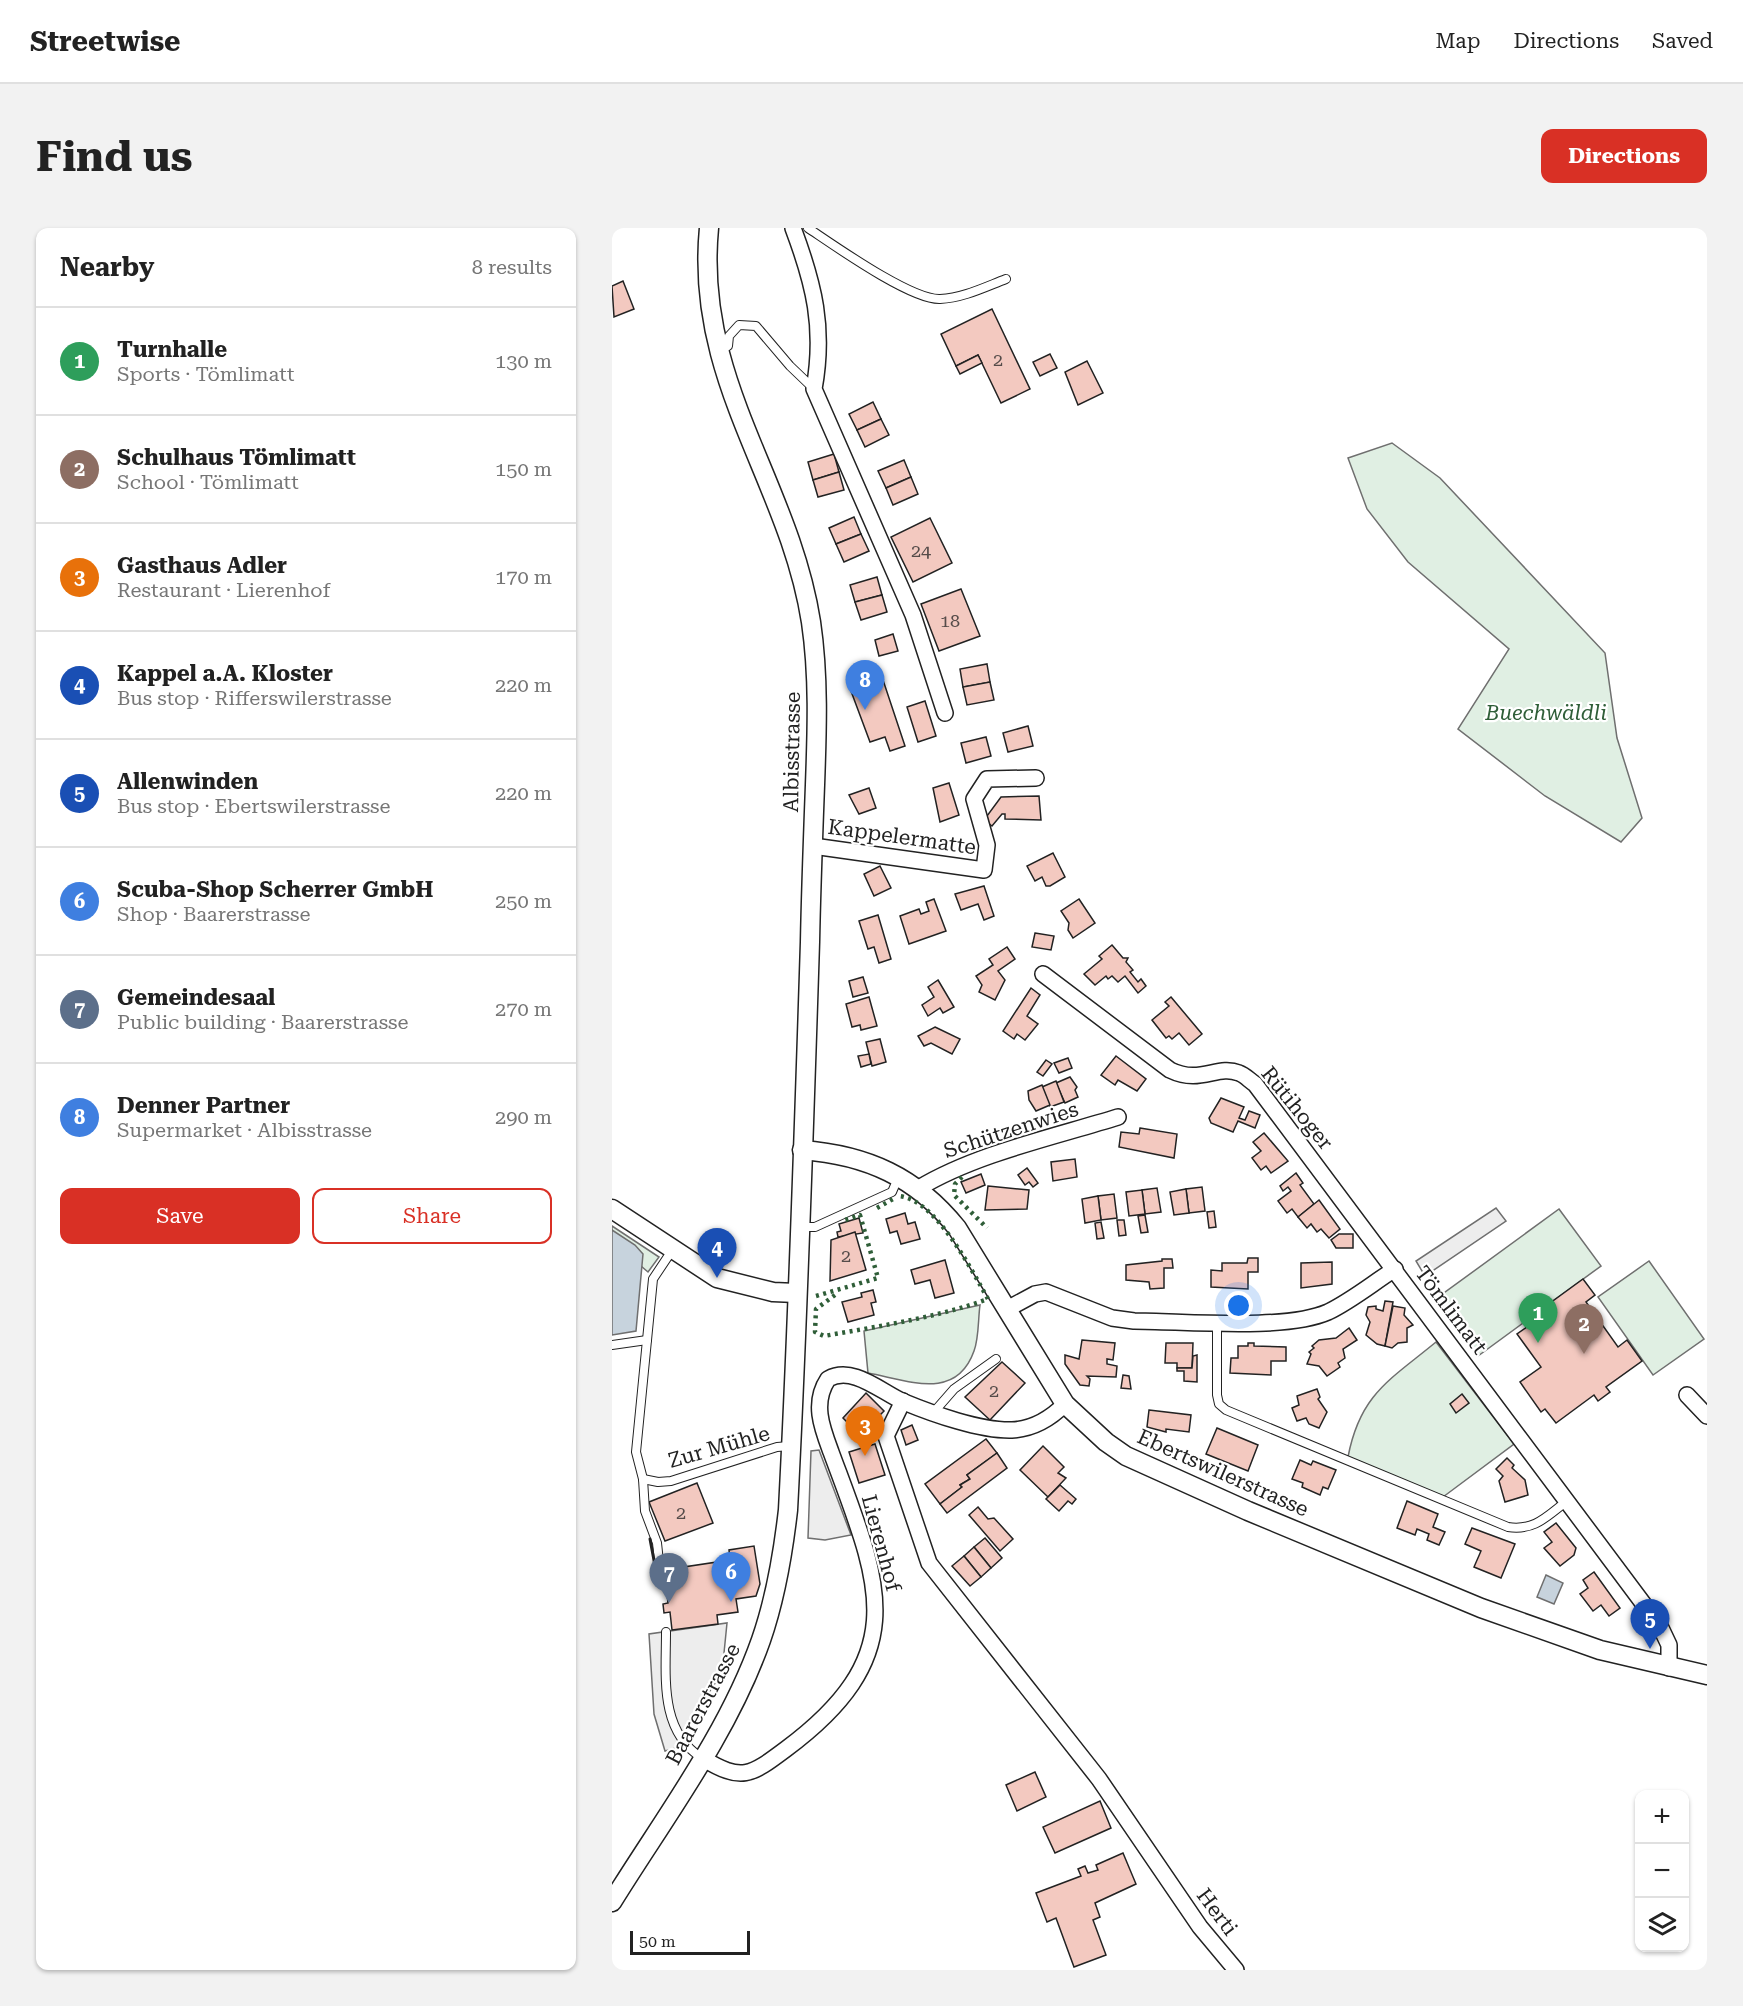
<!DOCTYPE html>
<html lang="en">
<head>
<meta charset="utf-8">
<style>
	:root { --surface:#fff; --page:#f2f2f2; --text:#222; --muted:#767676; --line:#e0e0e0; --accent:#d93025 }
	body { margin:0; font-family:"Roboto Serif",serif; background:var(--page); color:var(--text) }
	.controls { position:absolute; right:18px; bottom:18px; display:grid; overflow:hidden; border-radius:12px; box-shadow:0 2px 4px #0004 }
	.controls button { width:54px; height:54px; display:grid; place-items:center; padding:0; border:0; border-bottom:2px solid var(--line); background:var(--surface); color:var(--text); font:30px sans-serif }
	.scale { position:absolute; left:18px; bottom:15px; width:120px; box-sizing:border-box; padding-left:6px; border:3px solid #222; border-top:0; font-size:16px; line-height:21px; white-space:nowrap; color:#222; -webkit-text-stroke:4px #fff; paint-order:stroke }
	.you { position:absolute; left:627px; top:1078px; width:21px; height:21px; margin:-15px; border:4px solid #fff; border-radius:50%; background:#1a73e8; box-shadow:0 0 0 9px #1a73e833 }
	.badge { display:grid; place-items:center; width:39px; height:39px; border-radius:50%; background:var(--accent); color:#fff; font-size:20px; font-weight:700 }
	.pin { position:absolute; translate:-50% -50px; filter:drop-shadow(0 2px 3px #0008) }
	.pin::after { content:''; position:absolute; top:32px; width:21px; height:18px; background:inherit; clip-path:polygon(0 0,100% 0,50% 100%) }
	.list { margin:0; padding:0; list-style:none }
	h2 { display:flex; justify-content:space-between; align-items:center; height:78px; margin:0; padding:0 24px; font-size:26px }
	h2 small { font-size:20px; font-weight:400; color:var(--muted) }
	.list li { display:grid; grid-template-columns:39px 1fr auto; gap:18px; align-items:center; box-sizing:border-box; height:108px; padding:0 24px; border-top:2px solid var(--line) }
	.list b { display:block; font-size:22px; white-space:nowrap }
	.list p { margin:0; font-size:20px; white-space:nowrap; color:var(--muted) }
	.list em { font-size:20px; font-style:normal; color:var(--muted) }
	.actions { display:flex; gap:12px; padding:18px 24px }
	.actions a { flex:1; padding:14px 0; border:2px solid var(--accent); border-radius:12px; text-align:center; font-size:21px; color:var(--accent) }
	.actions .main { background:var(--accent); color:#fff }
	.icon { flex:none; width:33px; height:33px; fill:none; stroke:currentColor; stroke-width:2; stroke-linecap:round; stroke-linejoin:round }
	.map { position:relative; flex:none; width:1095px; height:1742px; overflow:hidden; border-radius:12px }
	header { display:flex; align-items:center; gap:36px; box-sizing:border-box; height:84px; padding:0 30px; background:var(--surface); border-bottom:2px solid var(--line) }
	header strong { font-size:28px }
	nav { display:flex; gap:33px; margin-inline-start:auto; font-size:21px }
	.intro { display:flex; align-items:center; justify-content:space-between; box-sizing:border-box; height:144px; padding:0 36px }
	h1 { margin:0; font-size:42px }
	.button { padding:15px 27px; border-radius:12px; background:var(--accent); color:#fff; font-size:21px; font-weight:700 }
	main { display:flex; gap:36px; padding:0 36px }
	aside { flex:1; background:var(--surface); border-radius:12px; box-shadow:0 2px 4px #0004 }
	.map>svg:first-child { display:block }
</style>
</head>
<body>
<header>
<strong>Streetwise</strong>
<nav><a>Map</a><a>Directions</a><a>Saved</a></nav>
</header>
<div class="intro"><h1>Find us</h1><a class="button">Directions</a></div>
<main>
<aside>
<h2>Nearby<small>8 results</small></h2>
<ul class="list">
<li><span class="badge" style="background:#2e9e5b">1</span><div><b>Turnhalle</b><p>Sports · Tömlimatt</p></div><em>130 m</em></li>
<li><span class="badge" style="background:#8d6e63">2</span><div><b>Schulhaus Tömlimatt</b><p>School · Tömlimatt</p></div><em>150 m</em></li>
<li><span class="badge" style="background:#e8710a">3</span><div><b>Gasthaus Adler</b><p>Restaurant · Lierenhof</p></div><em>170 m</em></li>
<li><span class="badge" style="background:#1a4fb4">4</span><div><b>Kappel a.A. Kloster</b><p>Bus stop · Rifferswilerstrasse</p></div><em>220 m</em></li>
<li><span class="badge" style="background:#1a4fb4">5</span><div><b>Allenwinden</b><p>Bus stop · Ebertswilerstrasse</p></div><em>220 m</em></li>
<li><span class="badge" style="background:#3f7fe0">6</span><div><b>Scuba-Shop Scherrer GmbH</b><p>Shop · Baarerstrasse</p></div><em>250 m</em></li>
<li><span class="badge" style="background:#5c6f8a">7</span><div><b>Gemeindesaal</b><p>Public building · Baarerstrasse</p></div><em>270 m</em></li>
<li><span class="badge" style="background:#3f7fe0">8</span><div><b>Denner Partner</b><p>Supermarket · Albisstrasse</p></div><em>290 m</em></li>
</ul>
<div class="actions"><a class="main">Save</a><a>Share</a></div>
</aside>
<div class="map">
<svg width="1095" height="1742" viewBox="0 0 1095 1742">
	<rect width="100%" height="100%" fill="#fff"/>
	<!-- green -->
	<g fill="#e0efe3" stroke="#6f6f6f" stroke-width="1.5">
		<polygon points="780,215 828,250 993,425 1005,510 1030,590 1009,614 933,568 846,501 897,421 796,334 755,281 736,230"/>
		<polygon points="947,981 989,1038 866,1128 825,1070"/>
		<polygon points="0,998 47,1029 36,1044 0,1013"/>
		<polygon points="1037,1033 1092,1111 1041,1147 986,1069"/>
		<path d="M368 1077C366 1091 367 1110 362 1123 344 1174 295 1152 256 1145L252 1103Z"/>
		<path d="M824 1114 902 1216 831 1269 736 1229C748 1166 778 1152 824 1114Z"/>
	</g>
	<!-- parking -->
	<g fill="#ededed" stroke="#6f6f6f" stroke-width="1.5">
		<polygon points="884,980 894,993 813,1048 804,1033"/>
		<polygon points="207,1222 239,1307 213,1312 196,1310 199,1223"/>
		<polygon points="115,1395 110,1445 77,1494 64,1520 53,1523 42,1486 37,1406"/>
	</g>
	<!-- water -->
	<g fill="#c7d3dd" stroke="#6f6f6f" stroke-width="1.5">
		<polygon points="0,1002 23,1017 31,1026 24,1103 0,1107"/>
		<polygon points="934,1347 951,1355 942,1376 925,1369"/>
	</g>
	<!-- building -->
	<g fill="#f3c9c0" stroke="#222" stroke-width="1.5">
		<polygon points="11,53 22,81 2,89 0,58"/>
		<polygon points="380,81 418,161 389,175 366,127 344,138 329,106"/>
		<polygon points="438,126 445,140 428,148 421,134"/>
		<polygon points="366,127 370,135 348,146 344,138"/>
		<polygon points="475,133 491,165 466,177 453,144"/>
		<polygon points="261,174 269,191 245,202 237,186"/>
		<polygon points="269,191 277,207 253,219 245,202"/>
		<polygon points="222,226 227,244 201,252 196,234"/>
		<polygon points="292,232 299,249 274,260 266,243"/>
		<polygon points="227,244 232,262 206,269 201,252"/>
		<polygon points="299,249 306,266 281,277 274,260"/>
		<polygon points="242,289 249,306 224,316 217,300"/>
		<polygon points="318,290 340,335 301,354 279,309"/>
		<polygon points="249,306 257,323 232,334 224,316"/>
		<polygon points="265,349 270,367 243,374 238,357"/>
		<polygon points="349,361 368,408 327,423 309,376"/>
		<polygon points="270,367 275,384 249,392 243,374"/>
		<polygon points="281,406 286,423 267,428 263,412"/>
		<polygon points="375,436 378,454 351,459 348,441"/>
		<polygon points="271,452 293,518 278,523 273,509 258,514 239,463 257,459 256,457"/>
		<polygon points="378,454 382,472 355,477 351,459"/>
		<polygon points="313,473 324,508 306,514 295,479"/>
		<polygon points="416,498 421,518 396,524 391,505"/>
		<polygon points="374,509 379,528 354,535 349,515"/>
		<polygon points="337,555 347,587 328,594 321,560"/>
		<polygon points="257,560 264,580 247,586 237,567"/>
		<polygon points="427,568 429,592 393,591 393,586 390,586 380,598 372,592 389,569"/>
		<polygon points="441,625 453,649 438,658 434,658 430,649 423,653 415,638"/>
		<polygon points="268,638 279,660 262,668 252,646"/>
		<polygon points="372,658 382,688 372,692 366,676 349,682 343,666"/>
		<polygon points="322,671 334,703 297,716 288,688 307,681 309,686 317,683 314,674"/>
		<polygon points="467,671 483,695 461,710 456,702 457,695 449,683"/>
		<polygon points="266,687 279,731 267,735 262,719 256,721 247,693"/>
		<polygon points="423,705 442,708 439,722 420,719"/>
		<polygon points="500,717 511,730 516,730 514,734 521,742 518,744 526,754 529,751 534,758 526,765 513,748 506,754 500,748 496,751 494,748 483,757 472,746 490,731 487,728"/>
		<polygon points="395,719 403,731 386,743 393,752 383,772 367,764 370,757 364,748 381,737 377,731"/>
		<polygon points="251,749 256,765 241,769 237,753"/>
		<polygon points="326,752 342,779 331,785 328,780 316,788 310,777 322,769 316,759"/>
		<polygon points="419,760 428,767 415,788 426,796 413,812 405,806 402,811 391,803"/>
		<polygon points="257,769 265,798 249,802 248,797 240,799 234,776"/>
		<polygon points="559,769 590,806 577,817 567,805 560,811 557,808 554,810 540,792 557,778 553,774"/>
		<polygon points="323,799 348,811 340,826 319,815 312,818 306,808"/>
		<polygon points="268,811 274,834 260,838 254,814"/>
		<polygon points="257,826 259,836 249,839 246,828"/>
		<polygon points="504,828 534,851 525,863 506,852 503,857 489,847"/>
		<polygon points="456,830 460,840 447,845 442,835"/>
		<polygon points="434,832 440,836 431,848 425,844"/>
		<polygon points="458,849 465,859 463,862 466,869 453,875 444,855"/>
		<polygon points="444,853 452,874 438,879 430,859"/>
		<polygon points="430,857 438,877 424,883 417,872 416,863"/>
		<polygon points="609,870 632,879 627,890 633,892 637,883 648,887 643,900 626,893 621,904 599,895 597,890"/>
		<polygon points="528,900 565,906 562,930 507,919 509,904 527,906"/>
		<polygon points="652,905 676,933 659,945 654,938 649,942 640,930 649,923 641,914"/>
		<polygon points="463,931 465,949 441,953 439,934"/>
		<polygon points="415,940 426,955 421,959 417,954 413,957 406,947"/>
		<polygon points="684,945 691,955 688,957 702,976 686,989 680,981 675,985 666,973 679,963 676,959 671,963 668,958"/>
		<polygon points="369,946 373,957 354,965 349,954"/>
		<polygon points="376,958 417,962 415,981 373,982"/>
		<polygon points="590,959 593,983 577,985 574,961"/>
		<polygon points="545,960 549,984 533,986 530,962"/>
		<polygon points="574,961 577,985 562,987 558,964"/>
		<polygon points="530,962 533,986 517,988 514,964"/>
		<polygon points="502,966 505,990 489,992 486,968"/>
		<polygon points="486,968 489,992 473,995 470,971"/>
		<polygon points="707,972 728,1001 717,1010 709,1001 705,1004 699,996 695,1000 686,989"/>
		<polygon points="602,983 604,999 597,1000 595,984"/>
		<polygon points="293,985 296,996 303,994 308,1011 289,1016 285,1003 278,1005 274,991"/>
		<polygon points="533,987 536,1004 529,1005 526,988"/>
		<polygon points="247,990 251,1005 226,1009 225,1004 229,1003 227,996"/>
		<polygon points="505,992 512,992 514,1007 507,1008"/>
		<polygon points="489,994 492,1010 485,1011 483,995"/>
		<polygon points="243,1004 254,1042 218,1053 219,1012"/>
		<polygon points="727,1006 741,1006 741,1020 724,1020 719,1012"/>
		<polygon points="636,1030 646,1030 646,1044 636,1044 636,1061 599,1059 599,1042 610,1043 610,1035 635,1035"/>
		<polygon points="550,1031 560,1031 561,1040 552,1040 552,1060 538,1061 537,1054 514,1052 514,1037 550,1033"/>
		<polygon points="333,1032 342,1065 323,1070 318,1052 303,1056 299,1042"/>
		<polygon points="720,1034 720,1056 689,1060 689,1035"/>
		<polygon points="971,1051 983,1067 974,1074 1006,1119 1015,1112 1030,1133 994,1159 998,1164 986,1173 982,1167 944,1195 933,1181 929,1184 908,1154 929,1139 905,1106 926,1091 923,1086"/>
		<polygon points="261,1062 264,1074 259,1075 262,1087 236,1094 230,1074 250,1069 249,1065"/>
		<polygon points="773,1073 781,1074 773,1118 765,1116 754,1107 758,1094 754,1087 756,1079 764,1078 764,1081 771,1083"/>
		<polygon points="781,1078 793,1080 792,1087 801,1097 795,1100 795,1114 786,1115 780,1120 773,1118"/>
		<polygon points="737,1100 745,1112 731,1121 733,1130 726,1135 728,1139 715,1148 707,1138 695,1136 699,1126 697,1124 702,1120 700,1118 707,1112 724,1110"/>
		<polygon points="470,1112 503,1115 501,1132 495,1131 495,1136 505,1138 504,1149 475,1148 478,1151 477,1158 468,1157 453,1136 453,1127 467,1131"/>
		<polygon points="554,1115 581,1115 580,1140 565,1140 565,1135 553,1135"/>
		<polygon points="636,1115 642,1115 642,1118 674,1119 674,1133 659,1133 659,1147 618,1145 619,1130 626,1130 626,1118 636,1118"/>
		<polygon points="585,1127 585,1154 572,1153 572,1143 565,1143 565,1140 580,1140 581,1128"/>
		<polygon points="390,1134 413,1155 378,1192 353,1169"/>
		<polygon points="511,1147 517,1148 519,1161 509,1160"/>
		<polygon points="705,1161 708,1169 706,1171 715,1184 707,1200 697,1196 694,1190 685,1193 680,1180 687,1177 685,1168"/>
		<polygon points="254,1165 272,1183 248,1207 231,1190"/>
		<polygon points="850,1166 857,1175 844,1185 838,1176"/>
		<polygon points="537,1182 579,1187 577,1204 554,1201 554,1204 535,1199"/>
		<polygon points="300,1197 306,1212 294,1217 289,1202"/>
		<polygon points="605,1200 646,1217 636,1243 594,1226"/>
		<polygon points="374,1211 385,1225 355,1247 358,1251 348,1257 350,1259 328,1276 313,1256"/>
		<polygon points="263,1216 273,1247 247,1255 237,1224"/>
		<polygon points="431,1218 452,1239 446,1245 454,1250 436,1269 408,1242"/>
		<polygon points="385,1225 395,1240 335,1285 328,1276 350,1259 348,1257 358,1251 355,1247"/>
		<polygon points="895,1230 902,1237 900,1240 913,1252 916,1267 893,1274 887,1253 891,1248 884,1241"/>
		<polygon points="688,1232 699,1237 701,1233 724,1242 716,1261 711,1259 708,1267 690,1259 691,1255 680,1251"/>
		<polygon points="85,1255 101,1295 53,1313 37,1274"/>
		<polygon points="448,1257 464,1271 460,1276 456,1273 447,1283 434,1271"/>
		<polygon points="795,1273 826,1286 821,1299 833,1304 827,1317 815,1312 817,1306 805,1301 803,1307 785,1300"/>
		<polygon points="366,1279 376,1291 382,1290 401,1311 388,1323 357,1287"/>
		<polygon points="944,1295 964,1320 962,1327 948,1338 932,1320 940,1314 932,1304"/>
		<polygon points="860,1300 903,1316 889,1350 862,1339 869,1323 853,1316"/>
		<polygon points="373,1310 390,1330 379,1340 362,1319"/>
		<polygon points="142,1318 148,1356 144,1368 124,1371 126,1384 105,1387 106,1396 60,1402 58,1384 52,1385 51,1376 56,1375 52,1342 118,1332 117,1322"/>
		<polygon points="362,1319 379,1340 369,1349 352,1328"/>
		<polygon points="352,1328 369,1349 358,1358 340,1338"/>
		<polygon points="982,1344 1008,1380 997,1388 989,1377 981,1383 968,1366 976,1360 971,1352"/>
		<polygon points="423,1544 434,1569 405,1583 394,1557"/>
		<polygon points="488,1573 499,1600 443,1625 431,1599"/>
		<polygon points="511,1625 524,1656 483,1675 488,1689 481,1692 494,1727 462,1739 444,1690 435,1694 424,1665 469,1648 466,1641 473,1638 476,1645 486,1642 484,1637"/>
	</g>
	<g fill="none" stroke-linecap="round" stroke-linejoin="round">
		<defs>
			<g id="service">
				<path d="M196 0C223 18 299 72 328 71 351 70 373 59 394 51"/>
				<polyline points="107,123 116,118 117,108 127,97 144,98 178,138 201,160"/>
				<polyline points="189,999 203,999 280,964 286,950"/>
				<path d="M605 1095V1167L607 1176 614 1182 896 1299C923 1303 935 1288 955 1273"/>
				<polyline points="0,1117 35,1112"/>
				<polyline points="321,1185 342,1161 384,1131"/>
				<polyline points="31,1251 46,1254 59,1253 165,1219 178,1218"/>
				<polyline points="48,1343 45,1315 33,1283 31,1251 24,1224 41,1051 61,1021"/>
				<path d="M54 1404C54 1449 47 1503 90 1530"/>
			</g>
			<g id="minor">
				<path d="M181 0C202 56 213 100 202 161L301 387 333 485"/>
				<polyline points="201,618 372,642 375,617 362,571 375,551 424,550"/>
				<path d="M431 746 558 842C589 857 605 836 627 845 633 847 638 853 643 856L1048 1398 1057 1417V1440"/>
				<path d="M307 960C363 926 442 909 506 889"/>
				<path d="M395 1081 423 1066 434 1064 500 1090 522 1093C572 1093 673 1103 716 1084 739 1073 761 1055 783 1041"/>
				<polyline points="1075,1167 1095,1188"/>
				<polyline points="291,1173 274,1208 317,1335 487,1551 588,1699 624,1742"/>
				<path d="M90 1530C130 1554 138 1548 174 1521 303 1425 267 1354 219 1224 210 1200 200 1175 216 1151 241 1137 269 1164 292 1174 321 1186 369 1203 400 1202 421 1201 439 1190 453 1176"/>
			</g>
			<g id="tertiary">
				<path d="M190 922C255 927 304 949 345 1000L453 1176 494 1214 514 1228 636 1283 869 1380 988 1422 1095 1447"/>
				<polyline points="0,981 105,1050 161,1064 184,1065"/>
				<path d="M0 1674C52 1590 116 1506 149 1412 164 1369 171 1326 176 1282 186 1093 192 903 198 714 199 662 201 610 203 557 205 503 207 448 199 394 177 253 82 154 97 0"/>
			</g>
		</defs>
		<!-- service casing -->
		<use href="#service" stroke="#222" stroke-width="10"/>
		<!-- minor casing -->
		<use href="#minor" stroke="#222" stroke-width="18"/>
		<!-- tertiary casing -->
		<use href="#tertiary" stroke="#222" stroke-width="21"/>
		<!-- service -->
		<use href="#service" stroke="#fff" stroke-width="8"/>
		<!-- minor -->
		<use href="#minor" stroke="#fff" stroke-width="15"/>
		<!-- tertiary -->
		<use href="#tertiary" stroke="#fff" stroke-width="18"/>
		<!-- hedge -->
		<g stroke="#2f5e38" stroke-width="4.5" stroke-dasharray="3 4.5" stroke-linecap="butt">
			<polyline points="350,949 343,956 342,967 375,1000"/>
			<polyline points="265,980 281,971"/>
			<path d="M223 1067 204 1081 203 1104 212 1108C267 1098 324 1090 376 1071 359 1041 323 970 286 968"/>
			<polyline points="204,1068 266,1050 248,987 230,993"/>
		</g>
		<!-- wall -->
		<polyline stroke="#222" stroke-width="3" points="38,1311 44,1343"/>
	</g>
	<g text-anchor="middle" dominant-baseline="central" stroke-width="4.5" stroke-linejoin="round" paint-order="stroke">
		<!-- number labels -->
		<g font-size="18" fill="#564c4a">
			<text x="386" y="131">2</text>
			<text x="309" y="322">24</text>
			<text x="338" y="392">18</text>
			<text x="234" y="1027">2</text>
			<text x="382" y="1162">2</text>
			<text x="69" y="1284">2</text>
		</g>
		<!-- park labels -->
		<g font-size="21" font-style="italic" fill="#2f5e38" stroke="#fff">
			<text x="934" y="485">Buechwäldli</text>
		</g>
		<!-- street labels -->
		<g font-size="21" fill="#222" stroke="#fff">
			<text transform="translate(180 524) rotate(-89)">Albisstrasse</text>
			<text transform="translate(290 609) rotate(8)">Kappelermatte</text>
			<text transform="translate(685 880) rotate(51)">Rütihoger</text>
			<text transform="translate(399 902) rotate(-18)">Schützenwies</text>
			<text transform="translate(839 1082) rotate(53)">Tömlimatt</text>
			<text transform="translate(107 1219) rotate(-16)">Zur Mühle</text>
			<text transform="translate(611 1245) rotate(24)">Ebertswilerstrasse</text>
			<text transform="translate(269 1315) rotate(75)">Lierenhof</text>
			<text transform="translate(91 1476) rotate(-62)">Baarerstrasse</text>
			<text transform="translate(605 1684) rotate(53)">Herti</text>
		</g>
	</g>
</svg>
<div class="controls">
<button>+</button>
<button>−</button>
<button><svg class="icon" aria-label="layers" viewBox="0 0 24 24"><path d="M12 4l9 5-9 5-9-5zM3 14l9 5 9-5"/></svg></button>
</div>
<div class="scale">50 m</div>
<div class="you"></div>
<div class="pin badge" style="left:926px;top:1115px;background:#2e9e5b">1</div>
<div class="pin badge" style="left:972px;top:1126px;background:#8d6e63">2</div>
<div class="pin badge" style="left:253px;top:1228px;background:#e8710a">3</div>
<div class="pin badge" style="left:105px;top:1050px;background:#1a4fb4">4</div>
<div class="pin badge" style="left:1038px;top:1421px;background:#1a4fb4">5</div>
<div class="pin badge" style="left:119px;top:1374px;background:#3f7fe0">6</div>
<div class="pin badge" style="left:57px;top:1375px;background:#5c6f8a">7</div>
<div class="pin badge" style="left:253px;top:482px;background:#3f7fe0">8</div>
</div>
</main>
</body>
</html>
